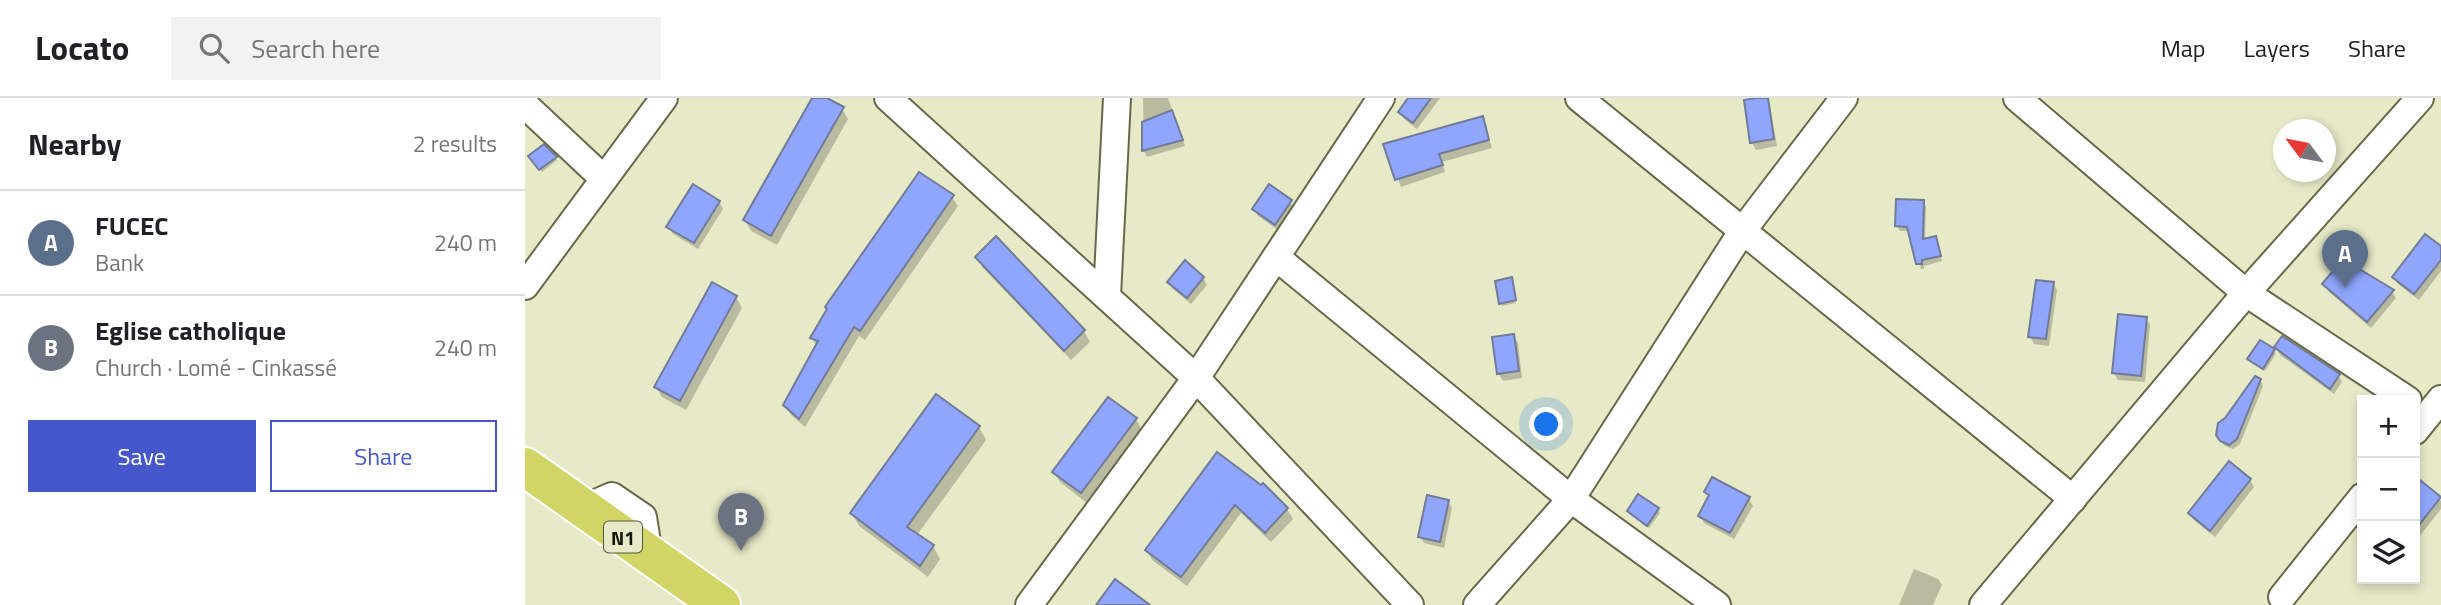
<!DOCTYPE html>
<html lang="en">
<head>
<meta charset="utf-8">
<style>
	:root { --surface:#fff; --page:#f2f2f2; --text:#202124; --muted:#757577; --line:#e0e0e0; --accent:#4657cb }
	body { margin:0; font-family:"Titillium Web",sans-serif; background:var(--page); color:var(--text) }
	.controls { position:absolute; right:21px; bottom:21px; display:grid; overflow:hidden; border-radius:0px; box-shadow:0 4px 10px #0003 }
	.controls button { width:63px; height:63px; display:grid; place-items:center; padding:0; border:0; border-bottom:2px solid var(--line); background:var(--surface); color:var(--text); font:35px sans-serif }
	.compass { position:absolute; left:1748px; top:21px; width:63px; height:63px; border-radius:50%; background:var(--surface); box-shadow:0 4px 10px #0003; rotate:302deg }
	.you { position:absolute; left:1022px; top:327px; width:24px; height:24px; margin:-18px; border:5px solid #fff; border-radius:50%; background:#1a73e8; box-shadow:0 0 0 10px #1a73e833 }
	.badge { display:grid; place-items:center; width:46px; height:46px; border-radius:50%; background:var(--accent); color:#fff; font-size:23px; font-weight:700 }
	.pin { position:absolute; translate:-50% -58px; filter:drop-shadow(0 2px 4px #0008) }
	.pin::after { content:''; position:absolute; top:37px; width:24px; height:21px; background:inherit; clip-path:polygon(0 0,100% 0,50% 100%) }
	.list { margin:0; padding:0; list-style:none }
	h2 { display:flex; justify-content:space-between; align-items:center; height:91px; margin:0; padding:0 28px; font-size:30px }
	h2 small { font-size:23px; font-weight:400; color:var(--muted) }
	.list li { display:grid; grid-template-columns:46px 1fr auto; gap:21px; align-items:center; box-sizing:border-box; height:105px; padding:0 28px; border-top:2px solid var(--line) }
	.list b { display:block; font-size:26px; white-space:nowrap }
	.list p { margin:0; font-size:23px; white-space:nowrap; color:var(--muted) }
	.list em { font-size:23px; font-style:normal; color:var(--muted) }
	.actions { display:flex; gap:14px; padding:21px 28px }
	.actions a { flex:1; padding:16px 0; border:2px solid var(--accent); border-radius:0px; text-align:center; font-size:24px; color:var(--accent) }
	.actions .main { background:var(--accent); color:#fff }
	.icon { flex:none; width:38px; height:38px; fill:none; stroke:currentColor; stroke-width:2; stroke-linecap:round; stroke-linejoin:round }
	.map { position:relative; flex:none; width:1916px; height:507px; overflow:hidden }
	header { display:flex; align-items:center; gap:42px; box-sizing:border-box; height:98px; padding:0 35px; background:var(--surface); border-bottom:2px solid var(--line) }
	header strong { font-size:33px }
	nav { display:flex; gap:38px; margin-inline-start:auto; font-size:24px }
	.search { width:490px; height:63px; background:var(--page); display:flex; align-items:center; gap:18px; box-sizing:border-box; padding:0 24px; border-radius:0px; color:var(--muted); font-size:26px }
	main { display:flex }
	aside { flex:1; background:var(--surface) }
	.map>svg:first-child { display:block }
</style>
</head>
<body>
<header>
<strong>Locato</strong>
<div class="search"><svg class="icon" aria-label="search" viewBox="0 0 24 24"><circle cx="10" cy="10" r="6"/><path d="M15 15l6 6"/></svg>Search here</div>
<nav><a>Map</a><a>Layers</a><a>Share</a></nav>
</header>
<main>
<aside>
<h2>Nearby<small>2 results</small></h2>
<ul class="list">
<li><span class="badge" style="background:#5c6f8a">A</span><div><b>FUCEC</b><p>Bank</p></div><em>240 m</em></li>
<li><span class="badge" style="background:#6b7280">B</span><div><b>Eglise catholique</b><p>Church · Lomé - Cinkassé</p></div><em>240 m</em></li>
</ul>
<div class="actions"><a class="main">Save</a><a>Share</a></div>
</aside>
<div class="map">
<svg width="1916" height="507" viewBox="0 0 1916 507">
	<rect width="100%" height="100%" fill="#e7eac7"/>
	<!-- shadow -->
	<g fill="#0003">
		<polygon points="289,0 298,0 317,11 323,21 252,147 226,133 220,122"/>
		<polygon points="618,0 643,0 660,48 622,59 619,53"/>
		<polygon points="885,0 915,0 892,31 879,21 875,14"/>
		<polygon points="1241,0 1245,7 1252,48 1231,52 1227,45 1221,4"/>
		<polygon points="957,20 967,50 917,64 920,74 876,89 861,48"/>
		<polygon points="6,58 31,60 32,62 17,74"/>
		<polygon points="427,99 433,108 340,242 334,238 280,329 266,317 260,307 292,249 287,240"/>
		<polygon points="1398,103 1401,109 1400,143 1411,140 1417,163 1399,168 1399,171 1396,171 1385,133 1375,133 1372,128"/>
		<polygon points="194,104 198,111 173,151 148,136 144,129"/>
		<polygon points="765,104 770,111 754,133 733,118 729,111"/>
		<polygon points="471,141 559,233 565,244 546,262 458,170 452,159"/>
		<polygon points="1916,150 1916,173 1894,202 1873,186 1869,179"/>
		<polygon points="678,180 682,187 666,206 648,191 644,184"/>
		<polygon points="988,184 991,205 977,208 976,205"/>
		<polygon points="1528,185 1532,192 1524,248 1509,246 1505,239"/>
		<polygon points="1799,186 1867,193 1871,200 1846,230 1803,193"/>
		<polygon points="211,199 217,210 161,312 137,299 131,289"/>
		<polygon points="1621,220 1625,227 1620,284 1593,282 1589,275"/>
		<polygon points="989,238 993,245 997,280 978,283 974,276"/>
		<polygon points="1751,250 1813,277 1817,284 1809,296 1755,257"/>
		<polygon points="1749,253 1751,256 1740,273 1724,261"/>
		<polygon points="1735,282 1738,288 1715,346 1708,351 1700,348 1693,337"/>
		<polygon points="611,321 617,332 562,405 535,384 529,374"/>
		<polygon points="454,329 461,342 392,437 408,448 415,461 403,479 334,428 327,415"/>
		<polygon points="1890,380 1916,403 1916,411 1890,444"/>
		<polygon points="1725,382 1729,389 1690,439 1669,422 1665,415"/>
		<polygon points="738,388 762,411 768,421 746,444 716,415 662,488 627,462 622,452"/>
		<polygon points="1181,394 1224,401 1228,408 1209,441 1179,425 1175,418 1184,401"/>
		<polygon points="923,403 927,410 919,450 899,445 895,438"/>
		<polygon points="1133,412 1135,415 1124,430 1104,413"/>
		<polygon points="1389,471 1413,481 1417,487 1408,507 1374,507"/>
	</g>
	<!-- building -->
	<g fill="#90a6fd" stroke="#727b98" stroke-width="2">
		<polygon points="287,0 302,0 319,9 246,138 218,122"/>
		<polygon points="883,0 906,0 888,25 873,14"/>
		<polygon points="1231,0 1243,0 1249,41 1225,45 1219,2"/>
		<polygon points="647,12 658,42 617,53 617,24"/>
		<polygon points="958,18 964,42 914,56 918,67 870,82 858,46"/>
		<polygon points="19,46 32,59 14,72 3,58"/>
		<polygon points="394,74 429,97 335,233 329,229 274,321 258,307 293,243 285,240 302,211 300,209"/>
		<polygon points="168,86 195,103 169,145 141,129"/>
		<polygon points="744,86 767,102 750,127 727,111"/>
		<polygon points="1371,101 1399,102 1398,141 1411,138 1416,158 1397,162 1397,166 1391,166 1382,129 1370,128"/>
		<polygon points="1900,136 1916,148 1916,162 1889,196 1867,179"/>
		<polygon points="471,138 560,232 539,253 450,159"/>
		<polygon points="1818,161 1869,192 1842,224 1797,186"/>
		<polygon points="660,162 679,179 662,200 642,184"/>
		<polygon points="987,179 991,202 974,206 970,183"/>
		<polygon points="1511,182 1529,184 1521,241 1503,239"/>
		<polygon points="187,184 212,198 155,303 129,289"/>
		<polygon points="1593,216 1622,219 1616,278 1587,275"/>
		<polygon points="989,236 994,273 972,276 967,239"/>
		<polygon points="1757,238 1815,276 1805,291 1749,249"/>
		<polygon points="1735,242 1750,251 1738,271 1722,261"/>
		<polygon points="1730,278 1736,281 1712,341 1704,347 1695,343 1691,337 1693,325 1700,320"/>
		<polygon points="411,296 455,328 382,429 409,447 395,468 325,415"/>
		<polygon points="583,299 612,320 556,395 527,374"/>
		<polygon points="692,354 736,387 738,385 763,410 740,435 710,407 656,479 620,452"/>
		<polygon points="1704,363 1726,381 1685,433 1663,415"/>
		<polygon points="1890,378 1916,399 1890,432"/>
		<polygon points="1187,379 1225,399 1205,435 1173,418 1184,397 1179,394"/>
		<polygon points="1113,396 1134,410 1122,428 1102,413"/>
		<polygon points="902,397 924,402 915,444 893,439"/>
		<polygon points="590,481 625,507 571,507"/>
	</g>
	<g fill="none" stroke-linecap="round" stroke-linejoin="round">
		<defs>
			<g id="minor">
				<polyline points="363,0 671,280 885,507"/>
				<polyline points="1054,0 1548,401"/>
				<polyline points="1492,0 1721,195 1883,302"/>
				<polyline points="0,7 79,81"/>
				<polyline points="751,159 1046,401 1192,507"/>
				<polyline points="0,188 139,0"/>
				<polyline points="582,198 592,0"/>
				<polyline points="1890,333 1916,301"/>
				<polyline points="57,411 87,398 118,419 124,457"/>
				<polyline points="1757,499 1837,399"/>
				<polyline points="504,507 671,280 856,0"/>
				<polyline points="952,507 1046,401 1218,132 1319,0"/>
				<polyline points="1458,507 1721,195 1895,0"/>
			</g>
			<polyline id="highway" points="0,369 196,507"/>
		</defs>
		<!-- minor casing -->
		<use href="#minor" stroke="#67694a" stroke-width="30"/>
		<!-- highway casing -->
		<use href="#highway" stroke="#fff" stroke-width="42"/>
		<!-- minor -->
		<use href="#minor" stroke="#fff" stroke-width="26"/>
		<!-- highway -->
		<use href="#highway" stroke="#d0d565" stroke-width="38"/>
	</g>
	<g text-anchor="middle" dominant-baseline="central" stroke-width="7" stroke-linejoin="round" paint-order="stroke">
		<!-- shield labels -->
		<rect fill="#e7eac7" stroke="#545643" stroke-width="2" x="79" y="423.5" width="38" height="31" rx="5"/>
		<g font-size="19" font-weight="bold" fill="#15160a">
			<text x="98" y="439">N1</text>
		</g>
	</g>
</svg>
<div class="controls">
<button>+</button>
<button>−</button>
<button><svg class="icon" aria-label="layers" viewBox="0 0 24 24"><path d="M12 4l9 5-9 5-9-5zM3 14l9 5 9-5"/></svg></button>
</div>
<svg class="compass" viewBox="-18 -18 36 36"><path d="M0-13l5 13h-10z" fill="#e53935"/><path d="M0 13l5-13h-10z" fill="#757577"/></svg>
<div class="you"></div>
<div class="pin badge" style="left:1820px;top:190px;background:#5c6f8a">A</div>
<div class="pin badge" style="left:216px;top:453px;background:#6b7280">B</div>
</div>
</main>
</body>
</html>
